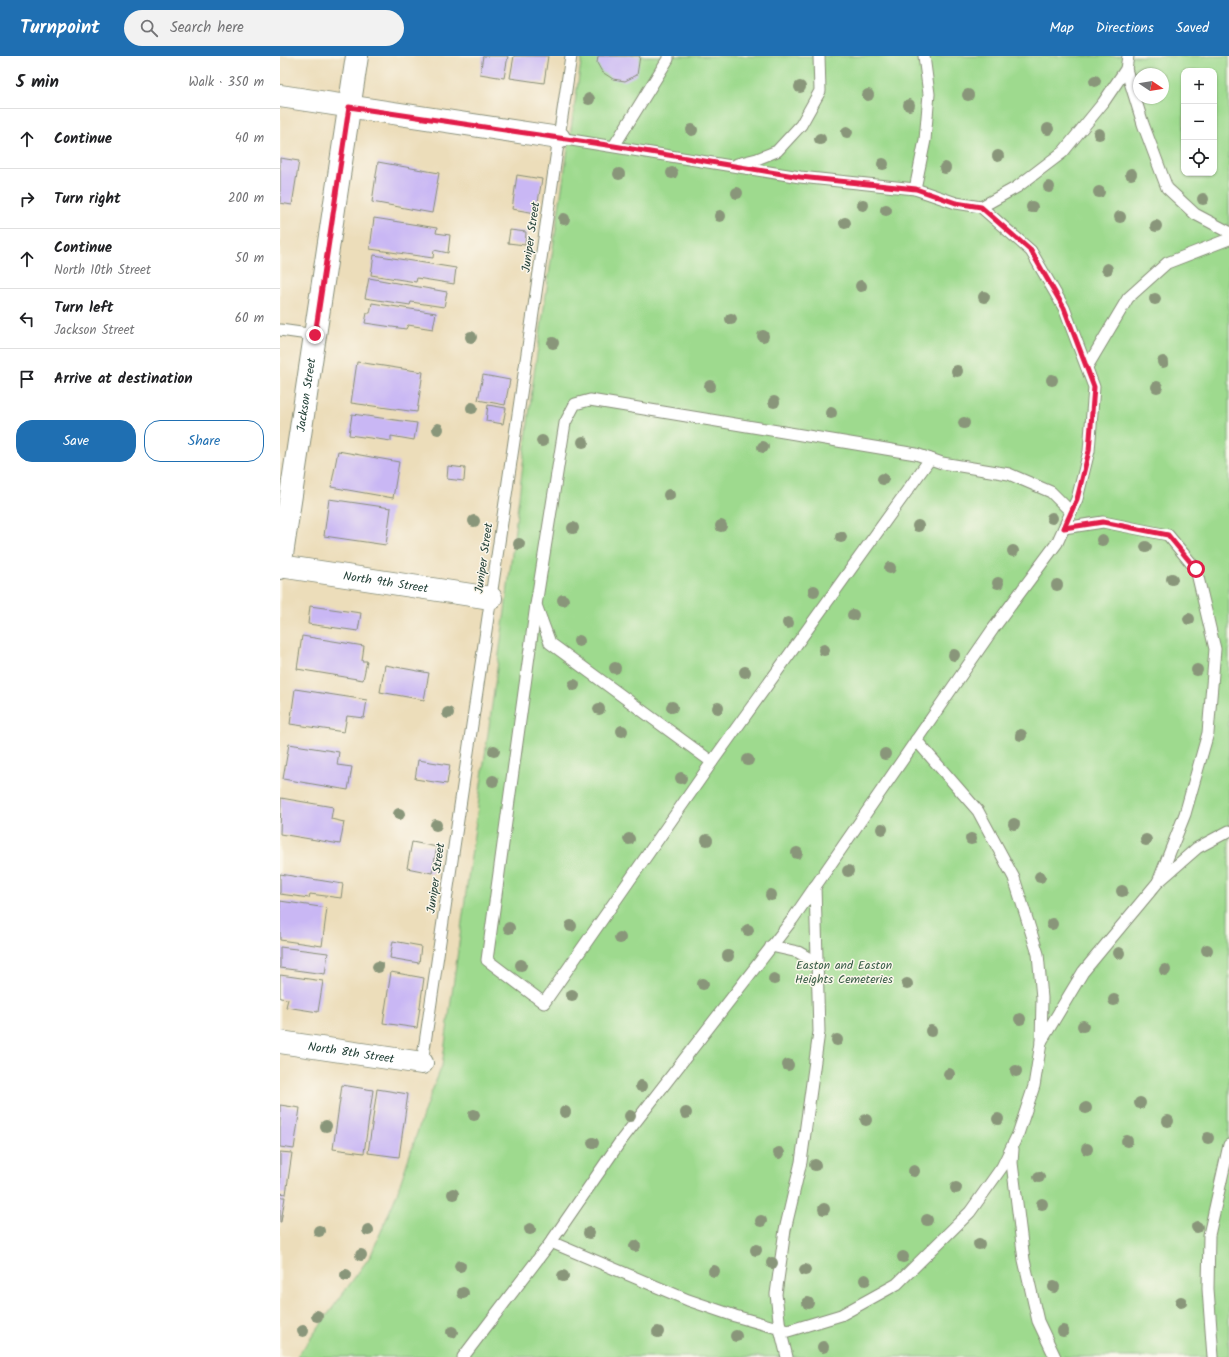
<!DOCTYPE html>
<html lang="en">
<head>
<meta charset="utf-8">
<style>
	:root { --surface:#fff; --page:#f2f2f2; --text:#202124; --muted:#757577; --line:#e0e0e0; --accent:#1f6fb2 }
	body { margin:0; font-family:Kalam,sans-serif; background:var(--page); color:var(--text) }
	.controls { position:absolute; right:12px; top:12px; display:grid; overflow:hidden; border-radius:8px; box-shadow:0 1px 3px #0004 }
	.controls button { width:36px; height:36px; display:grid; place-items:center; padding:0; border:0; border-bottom:1px solid var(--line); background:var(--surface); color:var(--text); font:20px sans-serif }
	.compass { position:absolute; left:853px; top:12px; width:36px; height:36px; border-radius:50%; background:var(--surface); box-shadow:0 1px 3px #0004; rotate:102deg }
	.stop { position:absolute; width:12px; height:12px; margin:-9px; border:3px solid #e11d48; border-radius:50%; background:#fff }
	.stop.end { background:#e11d48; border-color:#fff; box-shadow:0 1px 4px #0008 }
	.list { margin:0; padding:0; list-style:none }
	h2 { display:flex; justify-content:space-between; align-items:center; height:52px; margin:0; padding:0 16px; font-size:17px }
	h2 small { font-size:13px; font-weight:400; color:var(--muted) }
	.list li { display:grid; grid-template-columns:26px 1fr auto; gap:12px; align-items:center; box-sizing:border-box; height:60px; padding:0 16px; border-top:1px solid var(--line) }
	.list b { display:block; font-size:15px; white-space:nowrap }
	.list p { margin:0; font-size:13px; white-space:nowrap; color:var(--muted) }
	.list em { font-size:13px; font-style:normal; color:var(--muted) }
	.actions { display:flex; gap:8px; padding:12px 16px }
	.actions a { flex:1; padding:9px 0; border:1px solid var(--accent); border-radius:16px; text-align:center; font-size:14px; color:var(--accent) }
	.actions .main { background:var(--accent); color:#fff }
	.icon { flex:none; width:22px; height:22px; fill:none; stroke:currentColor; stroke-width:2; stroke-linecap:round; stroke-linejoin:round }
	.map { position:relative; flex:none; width:949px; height:1301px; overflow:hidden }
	header { display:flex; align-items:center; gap:24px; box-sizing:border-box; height:56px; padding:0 20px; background:var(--accent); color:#fff }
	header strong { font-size:19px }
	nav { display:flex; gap:22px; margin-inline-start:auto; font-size:14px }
	.search { width:280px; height:36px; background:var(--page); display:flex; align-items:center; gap:10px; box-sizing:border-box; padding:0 14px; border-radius:22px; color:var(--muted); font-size:15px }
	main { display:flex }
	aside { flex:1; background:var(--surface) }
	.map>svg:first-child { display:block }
</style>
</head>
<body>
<header>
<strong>Turnpoint</strong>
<div class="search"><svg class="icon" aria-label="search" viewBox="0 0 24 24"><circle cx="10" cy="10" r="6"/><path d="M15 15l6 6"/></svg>Search here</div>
<nav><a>Map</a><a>Directions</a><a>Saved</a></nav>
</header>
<main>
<aside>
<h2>5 min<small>Walk · 350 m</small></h2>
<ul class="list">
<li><svg class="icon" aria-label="ahead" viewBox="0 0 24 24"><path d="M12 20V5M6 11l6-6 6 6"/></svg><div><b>Continue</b></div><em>40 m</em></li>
<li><svg class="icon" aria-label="right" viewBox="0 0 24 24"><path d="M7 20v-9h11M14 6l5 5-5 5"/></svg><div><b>Turn right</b></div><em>200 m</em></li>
<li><svg class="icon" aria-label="ahead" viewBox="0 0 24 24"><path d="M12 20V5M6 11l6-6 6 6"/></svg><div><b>Continue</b><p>North 10th Street</p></div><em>50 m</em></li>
<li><svg class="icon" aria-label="left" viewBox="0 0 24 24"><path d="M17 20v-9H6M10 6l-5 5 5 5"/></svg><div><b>Turn left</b><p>Jackson Street</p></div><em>60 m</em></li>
<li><svg class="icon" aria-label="arrive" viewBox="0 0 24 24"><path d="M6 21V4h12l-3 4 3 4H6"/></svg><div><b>Arrive at destination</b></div></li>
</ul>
<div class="actions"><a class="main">Save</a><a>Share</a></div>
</aside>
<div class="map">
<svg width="949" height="1301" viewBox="0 0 949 1301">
	<rect width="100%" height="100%" fill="#fbf7ec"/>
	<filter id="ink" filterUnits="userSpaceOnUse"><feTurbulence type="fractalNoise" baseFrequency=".025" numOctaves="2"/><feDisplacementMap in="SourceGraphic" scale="8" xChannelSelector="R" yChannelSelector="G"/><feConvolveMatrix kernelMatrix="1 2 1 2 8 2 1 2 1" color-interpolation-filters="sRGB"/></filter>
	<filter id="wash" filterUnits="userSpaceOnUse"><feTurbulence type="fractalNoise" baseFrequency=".012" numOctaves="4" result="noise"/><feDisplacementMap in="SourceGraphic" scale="16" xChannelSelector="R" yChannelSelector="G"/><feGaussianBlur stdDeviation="0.9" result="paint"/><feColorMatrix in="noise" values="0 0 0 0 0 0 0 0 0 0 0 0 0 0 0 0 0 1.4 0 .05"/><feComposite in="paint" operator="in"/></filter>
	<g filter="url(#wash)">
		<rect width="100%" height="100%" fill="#ecddba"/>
		<!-- green -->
		<path fill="#9eda8e" stroke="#5e8c61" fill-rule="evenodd" d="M302 0H949V1301H17L91 1199 116 1140 146 1050 162 1010 225 555 254 318ZM904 15H934V117H904ZM859 18H883V42H859Z"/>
		<g id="blocks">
			<!-- building -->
			<g fill="#c9b7f4">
				<polygon points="203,0 228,0 224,22 200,18"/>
				<polygon points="234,0 268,0 264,27 230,22"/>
				<polygon points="318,0 360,0 357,19 345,25 333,23 322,16 317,7"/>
				<polygon points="0,102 19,105 12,149 0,147"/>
				<polygon points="98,106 159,117 152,157 92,146"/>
				<polygon points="237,119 262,123 256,157 232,153"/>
				<polygon points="94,162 157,172 156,177 170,179 168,197 154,194 153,202 90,193"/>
				<polygon points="230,174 246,176 245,189 228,187"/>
				<polygon points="94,199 176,212 174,228 137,222 136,226 91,219"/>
				<polygon points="89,222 167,236 164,251 131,246 130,249 85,242"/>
				<polygon points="92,247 156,257 153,273 128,269 126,273 85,267 87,257 90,257"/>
				<polygon points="77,306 143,316 137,356 71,347"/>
				<polygon points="203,319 230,324 225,349 198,344"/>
				<polygon points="208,349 226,352 223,368 206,365"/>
				<polygon points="72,358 137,367 134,384 111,380 111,385 69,379"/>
				<polygon points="58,395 119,406 113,442 51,431"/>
				<polygon points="168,410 185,412 184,425 167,423"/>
				<polygon points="49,443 111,452 106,489 44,480"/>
				<polygon points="30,550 81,557 78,575 28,568"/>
				<polygon points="22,580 84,590 82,605 87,605 83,624 17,613"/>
				<polygon points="105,609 149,617 144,644 100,636"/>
				<polygon points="15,633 87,644 84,662 67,660 64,676 10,668"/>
				<polygon points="9,688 59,696 57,709 72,711 68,734 3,723"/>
				<polygon points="138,704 170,709 167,728 135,723"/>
				<polygon points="1,742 53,751 51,763 64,766 60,788 0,778"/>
				<polygon points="132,786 157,791 152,817 127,812"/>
				<polygon points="0,818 63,828 61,842 30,838 29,842 0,838"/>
				<polygon points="0,845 47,852 42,890 0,884"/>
				<polygon points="113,885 141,890 139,907 110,902"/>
				<polygon points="0,891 48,897 45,918 0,912"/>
				<polygon points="111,916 144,922 137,972 103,967"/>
				<polygon points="0,919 43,925 38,956 6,951 8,943 0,942"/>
				<polygon points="62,1029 93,1034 84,1097 53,1093"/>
				<polygon points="97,1033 128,1038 119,1101 88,1097"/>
				<polygon points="0,1049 20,1052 14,1093 0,1091"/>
				<polygon points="0,1096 12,1097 6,1138 0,1137"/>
				<polygon points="0,1141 5,1141 1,1166 0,1166"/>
			</g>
		</g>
	</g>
	<g filter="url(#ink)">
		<use href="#blocks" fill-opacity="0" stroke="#868d77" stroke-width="1"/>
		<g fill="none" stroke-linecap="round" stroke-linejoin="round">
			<defs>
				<g id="lane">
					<polyline points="846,13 863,68 887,132 915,158 949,176"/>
					<polyline points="334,90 388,3 388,0"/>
					<polyline points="457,108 477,103 497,95 521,69 540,35 539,0"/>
					<polyline points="635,133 645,84 649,38 644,0"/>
					<polyline points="701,151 737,131 783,96 823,47 846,13 848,0"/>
					<polyline points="0,274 35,279"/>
					<polyline points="807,311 848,242 887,207 949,183"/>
					<polyline points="784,472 823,466 888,479 916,513 935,593 928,677 905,758 878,826"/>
					<polyline points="256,549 207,904 264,947 432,706 650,403"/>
					<polyline points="432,706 270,587 256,549 285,367 295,348 310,344 636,398 662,407 729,418 771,436 791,456"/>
					<polyline points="491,890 518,896 537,907"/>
					<polyline points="761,986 803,916 878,826 917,792 949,775"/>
					<polyline points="142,1007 291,0"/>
					<polyline points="733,1093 732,1107 744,1204 758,1265 775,1301"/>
					<polyline points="271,1186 408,1244 455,1260 508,1275 561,1259 617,1228 690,1156 722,1111 738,1078 754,1030 761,987 762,942 758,898 734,822 698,755 636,684"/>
					<polyline points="183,1301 271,1186 340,1086 512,864 713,573 777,487 797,443 809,395 814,331 784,252 751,195 701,151 676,147 635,133 520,121 279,82"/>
					<polyline points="507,1301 500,1273 496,1238 505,1174 521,1106 539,976 535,830"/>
					<polyline points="933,1301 928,1233 929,1179 949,1089"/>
				</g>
				<g id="street">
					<polyline points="0,40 279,82"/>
					<path id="s1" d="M0 510 211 542"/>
					<path id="s2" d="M0 512 77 0"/>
					<path id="s3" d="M0 986 142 1007"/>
				</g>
			</defs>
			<!-- lane casing -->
			<use href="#lane" stroke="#868d77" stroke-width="13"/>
			<!-- street casing -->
			<use href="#street" stroke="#868d77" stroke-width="24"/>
			<!-- lane -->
			<use href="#lane" stroke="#fff" stroke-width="11"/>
			<!-- street -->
			<use href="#street" stroke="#fff" stroke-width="22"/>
		</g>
		<!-- trees -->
		<g fill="#89967a">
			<circle cx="815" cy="25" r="6"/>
			<circle cx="520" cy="31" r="6"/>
			<circle cx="588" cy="39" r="6"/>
			<circle cx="688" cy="39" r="6"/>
			<circle cx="309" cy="43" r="6"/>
			<circle cx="629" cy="49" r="6"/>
			<circle cx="768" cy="73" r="6"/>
			<circle cx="412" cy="74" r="6"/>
			<circle cx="567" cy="76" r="6"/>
			<circle cx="819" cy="78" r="6"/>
			<circle cx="540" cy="83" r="6"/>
			<circle cx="718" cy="100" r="6"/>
			<circle cx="603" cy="108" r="6"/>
			<circle cx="665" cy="112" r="6"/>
			<circle cx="392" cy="117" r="6"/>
			<circle cx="339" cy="118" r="6"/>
			<circle cx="851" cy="118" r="6"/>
			<circle cx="769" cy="131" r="6"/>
			<circle cx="819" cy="136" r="6"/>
			<circle cx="457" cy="137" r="6"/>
			<circle cx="923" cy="143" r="6"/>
			<circle cx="583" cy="149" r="6"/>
			<circle cx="752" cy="151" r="6"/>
			<circle cx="606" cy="154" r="6"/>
			<circle cx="440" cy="160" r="6"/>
			<circle cx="840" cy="161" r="6"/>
			<circle cx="284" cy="163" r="6"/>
			<circle cx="565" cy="167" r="6"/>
			<circle cx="876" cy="170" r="6"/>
			<circle cx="827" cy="213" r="6"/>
			<circle cx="581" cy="230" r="6"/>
			<circle cx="704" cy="241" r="6"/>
			<circle cx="875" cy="243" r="6"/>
			<circle cx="451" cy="263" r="6"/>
			<circle cx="483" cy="280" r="6"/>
			<circle cx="191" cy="281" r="6"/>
			<circle cx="273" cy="287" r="6"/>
			<circle cx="883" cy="306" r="6"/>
			<circle cx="677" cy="315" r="6"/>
			<circle cx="772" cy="324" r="6"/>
			<circle cx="430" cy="330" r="6"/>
			<circle cx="877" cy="331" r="6"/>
			<circle cx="494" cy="346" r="6"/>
			<circle cx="192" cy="352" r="6"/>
			<circle cx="551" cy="357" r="6"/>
			<circle cx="684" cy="367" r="6"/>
			<circle cx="158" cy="373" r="6"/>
			<circle cx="262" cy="385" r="6"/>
			<circle cx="303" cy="386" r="6"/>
			<circle cx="483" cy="391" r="6"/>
			<circle cx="603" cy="423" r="6"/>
			<circle cx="389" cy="439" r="6"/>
			<circle cx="772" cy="462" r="6"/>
			<circle cx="194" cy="465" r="6"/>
			<circle cx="441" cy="470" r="6"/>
			<circle cx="638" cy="470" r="6"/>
			<circle cx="293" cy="472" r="6"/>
			<circle cx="561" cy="481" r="6"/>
			<circle cx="822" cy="484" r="6"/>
			<circle cx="239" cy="488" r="6"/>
			<circle cx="866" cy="491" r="6"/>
			<circle cx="733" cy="495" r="6"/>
			<circle cx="610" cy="512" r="6"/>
			<circle cx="892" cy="523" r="6"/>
			<circle cx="718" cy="527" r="6"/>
			<circle cx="777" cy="529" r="6"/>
			<circle cx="534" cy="535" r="6"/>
			<circle cx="283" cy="544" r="6"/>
			<circle cx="573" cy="559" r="6"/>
			<circle cx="909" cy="563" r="6"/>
			<circle cx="508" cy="567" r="6"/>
			<circle cx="299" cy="585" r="6"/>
			<circle cx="544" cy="594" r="6"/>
			<circle cx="674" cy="599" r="6"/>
			<circle cx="335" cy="612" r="6"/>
			<circle cx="917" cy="614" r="6"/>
			<circle cx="465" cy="616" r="6"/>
			<circle cx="294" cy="629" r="6"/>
			<circle cx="392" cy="651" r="6"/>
			<circle cx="438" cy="652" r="6"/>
			<circle cx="319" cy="653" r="6"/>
			<circle cx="168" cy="657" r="6"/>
			<circle cx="342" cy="675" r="6"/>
			<circle cx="741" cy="679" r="6"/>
			<circle cx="214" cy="695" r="6"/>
			<circle cx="605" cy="698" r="6"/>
			<circle cx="468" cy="704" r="6"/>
			<circle cx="401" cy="722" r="6"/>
			<circle cx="213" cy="725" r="6"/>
			<circle cx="119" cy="758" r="6"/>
			<circle cx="734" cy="768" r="6"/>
			<circle cx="156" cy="769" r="6"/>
			<circle cx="602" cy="773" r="6"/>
			<circle cx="349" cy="783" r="6"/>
			<circle cx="691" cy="783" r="6"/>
			<circle cx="427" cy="784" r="6"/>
			<circle cx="866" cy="784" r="6"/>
			<circle cx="517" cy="797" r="6"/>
			<circle cx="568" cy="815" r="6"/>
			<circle cx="760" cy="821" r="6"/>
			<circle cx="842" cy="835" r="6"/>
			<circle cx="491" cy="839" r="6"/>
			<circle cx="772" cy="868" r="6"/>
			<circle cx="291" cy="870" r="6"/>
			<circle cx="229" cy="872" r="6"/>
			<circle cx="468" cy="874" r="6"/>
			<circle cx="340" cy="882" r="6"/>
			<circle cx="927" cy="894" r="6"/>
			<circle cx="839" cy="897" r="6"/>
			<circle cx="448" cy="900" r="6"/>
			<circle cx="241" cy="909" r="6"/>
			<circle cx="98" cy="911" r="6"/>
			<circle cx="885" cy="914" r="6"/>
			<circle cx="494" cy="923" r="6"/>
			<circle cx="423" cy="928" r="6"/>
			<circle cx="627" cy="928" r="6"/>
			<circle cx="292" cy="939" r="6"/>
			<circle cx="834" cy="944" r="6"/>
			<circle cx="740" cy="963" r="6"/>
			<circle cx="803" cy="970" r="6"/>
			<circle cx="651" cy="975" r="6"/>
			<circle cx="557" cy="984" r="6"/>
			<circle cx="508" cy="1009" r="6"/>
			<circle cx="736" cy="1015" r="6"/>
			<circle cx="669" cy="1018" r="6"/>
			<circle cx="361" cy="1030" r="6"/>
			<circle cx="860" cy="1047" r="6"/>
			<circle cx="806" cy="1052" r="6"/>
			<circle cx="285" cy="1056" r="6"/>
			<circle cx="406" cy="1057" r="6"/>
			<circle cx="194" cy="1059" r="6"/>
			<circle cx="350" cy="1060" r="6"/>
			<circle cx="718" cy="1063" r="6"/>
			<circle cx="586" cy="1064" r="6"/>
			<circle cx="888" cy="1065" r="6"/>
			<circle cx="46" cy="1070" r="6"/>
			<circle cx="928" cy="1082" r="6"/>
			<circle cx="847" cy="1085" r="6"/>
			<circle cx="313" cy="1087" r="6"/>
			<circle cx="807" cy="1093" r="6"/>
			<circle cx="499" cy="1097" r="6"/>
			<circle cx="535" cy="1109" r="6"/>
			<circle cx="634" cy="1115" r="6"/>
			<circle cx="759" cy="1121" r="6"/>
			<circle cx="676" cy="1132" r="6"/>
			<circle cx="173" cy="1138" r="6"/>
			<circle cx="762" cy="1148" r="6"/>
			<circle cx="544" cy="1153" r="6"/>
			<circle cx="647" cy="1164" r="6"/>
			<circle cx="481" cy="1165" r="6"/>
			<circle cx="917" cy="1171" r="6"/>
			<circle cx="250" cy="1173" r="6"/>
			<circle cx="88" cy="1174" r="6"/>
			<circle cx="39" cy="1175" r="6"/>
			<circle cx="309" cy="1177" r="6"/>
			<circle cx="699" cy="1188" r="6"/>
			<circle cx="355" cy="1190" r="6"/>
			<circle cx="476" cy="1194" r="6"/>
			<circle cx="81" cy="1199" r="6"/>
			<circle cx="623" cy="1201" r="6"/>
			<circle cx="492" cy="1207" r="6"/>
			<circle cx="180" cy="1210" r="6"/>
			<circle cx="525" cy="1214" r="6"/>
			<circle cx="434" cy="1215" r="6"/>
			<circle cx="66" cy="1219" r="6"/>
			<circle cx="283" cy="1220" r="6"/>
			<circle cx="585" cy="1224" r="6"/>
			<circle cx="774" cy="1231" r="6"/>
			<circle cx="183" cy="1237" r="6"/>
			<circle cx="901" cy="1246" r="6"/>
			<circle cx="528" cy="1247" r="6"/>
			<circle cx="37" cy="1260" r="6"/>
			<circle cx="23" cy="1275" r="6"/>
			<circle cx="783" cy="1275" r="6"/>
			<circle cx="172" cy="1276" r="6"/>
			<circle cx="378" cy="1276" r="6"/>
			<circle cx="456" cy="1280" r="6"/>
			<circle cx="543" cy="1291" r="6"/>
		</g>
	</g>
	<g fill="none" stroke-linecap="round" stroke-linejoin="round" filter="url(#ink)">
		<!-- route -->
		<polyline stroke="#e11d48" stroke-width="5" points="35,279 69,51 334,90 520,121 636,133 676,147 701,151 751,195 784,252 814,331 809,395 797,443 784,472 823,466 888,479 916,513"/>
	</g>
	<g text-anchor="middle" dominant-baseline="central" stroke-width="3" stroke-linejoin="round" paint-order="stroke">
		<!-- street labels -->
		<g font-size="12" fill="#1f3d34" stroke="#fbf7ec">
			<text transform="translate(251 181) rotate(-82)">Juniper Street</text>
			<text stroke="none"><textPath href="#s2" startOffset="175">Jackson Street</textPath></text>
			<text transform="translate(204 502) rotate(-82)">Juniper Street</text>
			<text stroke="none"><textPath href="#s1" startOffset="107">North 9th Street</textPath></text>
			<text transform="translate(156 822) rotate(-82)">Juniper Street</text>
			<text stroke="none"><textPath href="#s3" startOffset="72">North 8th Street</textPath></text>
		</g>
		<!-- park labels -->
		<g font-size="12" fill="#385c46" stroke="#fbf7ec">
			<text x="564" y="909">Easton and Easton<tspan x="564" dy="14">Heights Cemeteries</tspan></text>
		</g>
	</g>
</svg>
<div class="controls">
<button>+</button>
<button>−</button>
<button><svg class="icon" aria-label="locate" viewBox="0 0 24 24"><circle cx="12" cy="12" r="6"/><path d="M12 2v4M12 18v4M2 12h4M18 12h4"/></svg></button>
</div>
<svg class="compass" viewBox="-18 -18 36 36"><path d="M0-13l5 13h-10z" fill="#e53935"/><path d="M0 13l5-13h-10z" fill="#757577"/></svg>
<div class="stop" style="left:916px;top:513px"></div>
<div class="stop end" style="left:35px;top:279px"></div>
</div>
</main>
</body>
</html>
